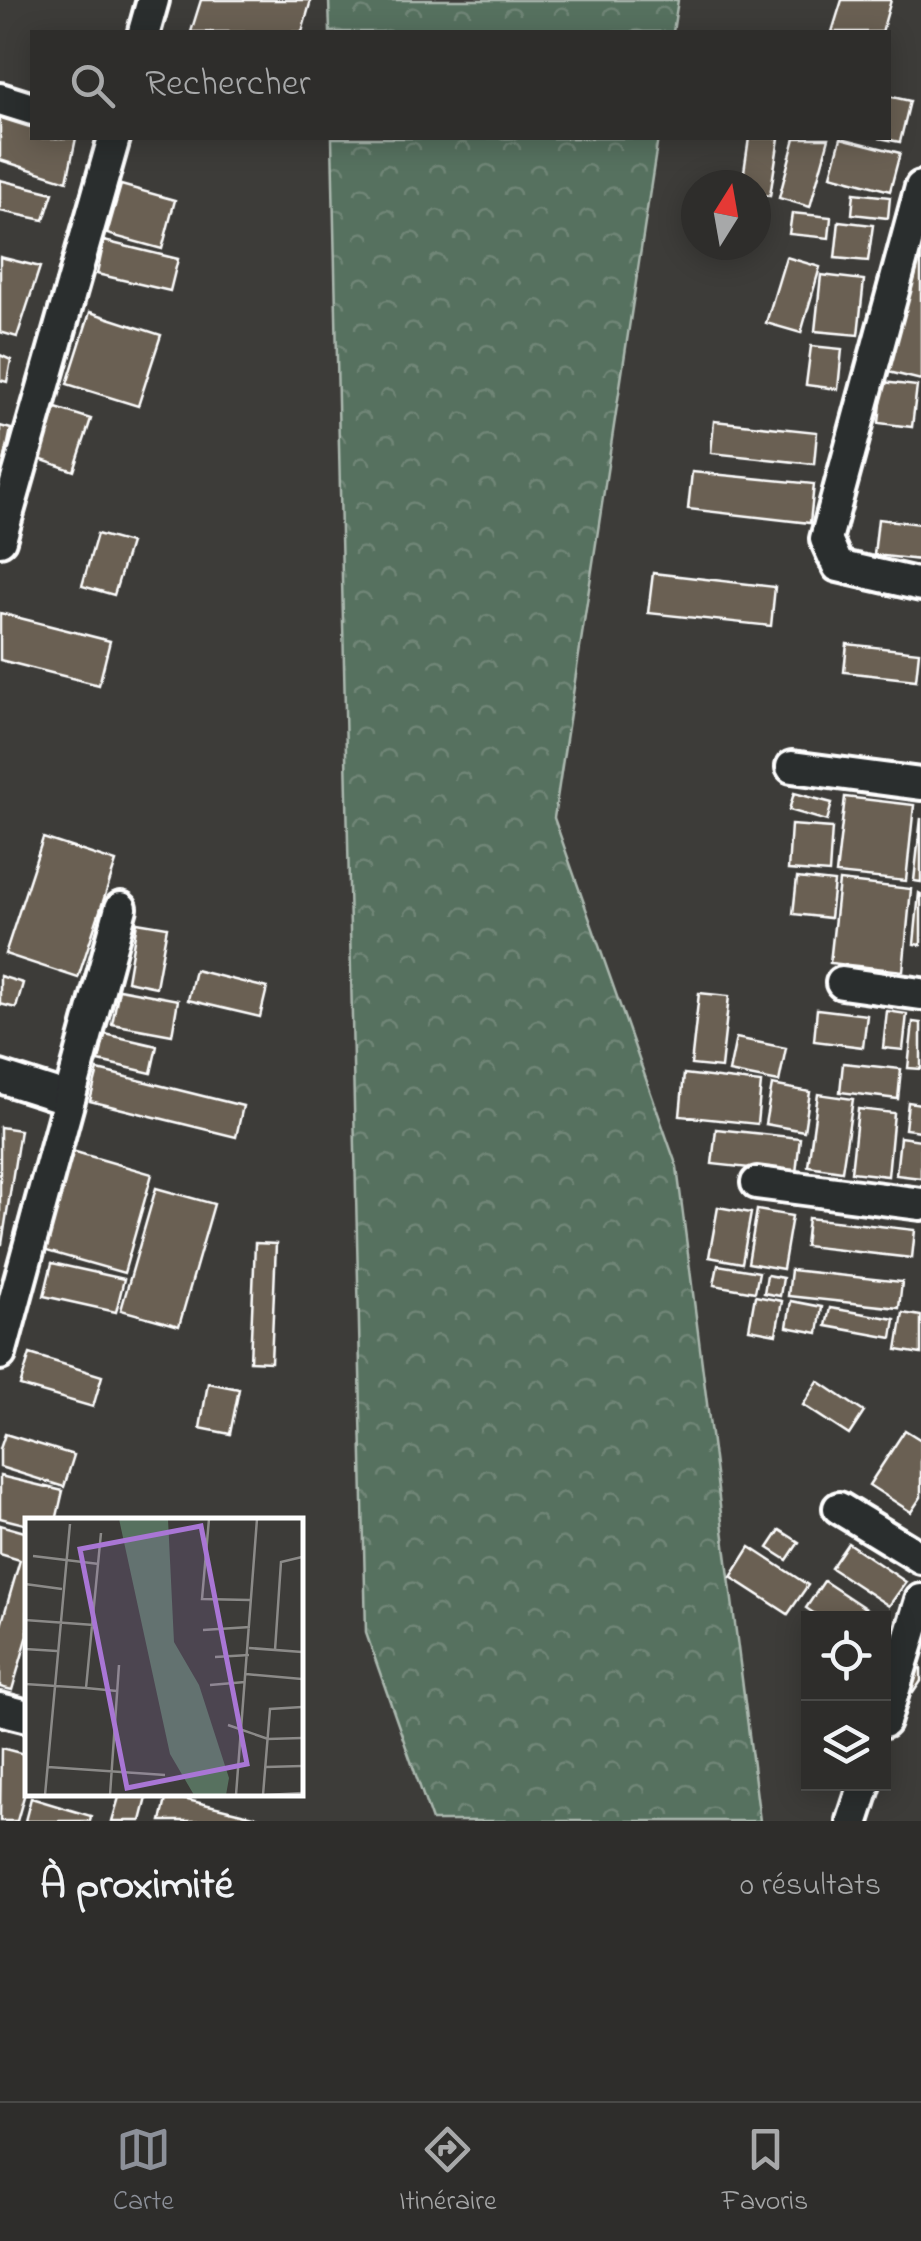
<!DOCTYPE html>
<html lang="fr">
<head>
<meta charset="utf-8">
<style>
	:root { --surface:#2e2d2b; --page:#3a3937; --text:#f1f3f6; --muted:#a7a8a9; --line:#494947; --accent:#8c9099 }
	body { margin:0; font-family:"Indie Flower",sans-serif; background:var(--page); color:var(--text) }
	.controls { position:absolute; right:30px; bottom:30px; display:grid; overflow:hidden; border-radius:0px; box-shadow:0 5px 25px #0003 }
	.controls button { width:90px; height:90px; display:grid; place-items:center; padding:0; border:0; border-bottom:2px solid var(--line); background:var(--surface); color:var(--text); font:50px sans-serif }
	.compass { position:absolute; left:681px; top:170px; width:90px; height:90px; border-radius:50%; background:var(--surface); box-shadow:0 5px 25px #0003; rotate:11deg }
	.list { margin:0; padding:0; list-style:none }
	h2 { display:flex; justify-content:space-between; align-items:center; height:130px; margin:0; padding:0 40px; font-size:42px }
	h2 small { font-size:32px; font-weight:400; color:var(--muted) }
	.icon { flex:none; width:55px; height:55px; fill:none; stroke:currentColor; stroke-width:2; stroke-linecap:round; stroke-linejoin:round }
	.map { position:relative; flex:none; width:921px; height:1821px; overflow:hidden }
	.search { position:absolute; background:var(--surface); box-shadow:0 5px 25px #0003; left:30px; right:30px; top:30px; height:110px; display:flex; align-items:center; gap:25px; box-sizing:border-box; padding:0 35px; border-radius:0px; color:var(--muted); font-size:38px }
	.sheet { height:280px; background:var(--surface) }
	nav { display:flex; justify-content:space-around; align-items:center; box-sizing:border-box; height:140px; border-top:2px solid var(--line); background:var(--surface); font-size:28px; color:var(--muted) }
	nav a { display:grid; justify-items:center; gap:5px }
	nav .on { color:var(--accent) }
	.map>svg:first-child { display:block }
</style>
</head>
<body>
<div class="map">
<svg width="921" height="1821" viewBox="0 0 921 1821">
	<defs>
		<pattern id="forest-crowns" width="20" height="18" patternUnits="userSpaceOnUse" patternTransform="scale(2.5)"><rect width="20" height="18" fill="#57715f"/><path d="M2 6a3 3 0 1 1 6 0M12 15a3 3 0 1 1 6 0" fill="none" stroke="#708677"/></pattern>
	</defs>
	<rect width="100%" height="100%" fill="#3d3c39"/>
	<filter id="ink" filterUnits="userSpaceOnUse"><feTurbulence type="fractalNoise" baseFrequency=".01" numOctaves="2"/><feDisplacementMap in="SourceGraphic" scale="20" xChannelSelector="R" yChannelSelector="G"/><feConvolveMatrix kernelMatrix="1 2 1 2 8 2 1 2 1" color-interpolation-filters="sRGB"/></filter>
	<g filter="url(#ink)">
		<!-- forest -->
		<g fill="url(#forest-crowns)" stroke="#abb8af" stroke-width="2.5">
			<polygon points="329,0 678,0 673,32 330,32"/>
			<polygon points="332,138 658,138 554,818 677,1167 760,1821 432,1821 366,1633"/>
		</g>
		<!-- building -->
		<g fill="#6a6052" stroke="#fff" stroke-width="2.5">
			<polygon points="201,0 311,0 302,32 191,32"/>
			<polygon points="842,0 891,0 882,32 832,32"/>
			<polygon points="888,96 910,101 900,142 879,138 888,138"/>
			<polygon points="0,114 32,123 32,138 76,138 67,181 0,160"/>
			<polygon points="749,138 779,138 770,196 756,194 756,185 742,185"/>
			<polygon points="795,138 829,138 810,207 779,198"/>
			<polygon points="841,138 900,153 890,191 831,175"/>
			<polygon points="0,180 53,193 44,220 0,211"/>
			<polygon points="121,185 175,200 162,249 107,234"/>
			<polygon points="854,193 890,197 888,218 852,214"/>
			<polygon points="792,213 831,217 829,238 789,234"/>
			<polygon points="839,221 873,225 868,261 835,258"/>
			<polygon points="104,241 178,259 170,291 97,274"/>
			<polygon points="919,250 921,250 921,380 889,372"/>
			<polygon points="0,257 40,267 17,337 0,332"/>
			<polygon points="786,257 820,267 801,333 766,323"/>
			<polygon points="821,275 864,280 858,335 815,331"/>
			<polygon points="90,312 161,335 138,406 67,384"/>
			<polygon points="811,346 842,349 838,389 806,385"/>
			<polygon points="0,355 11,360 7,382 0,380"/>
			<polygon points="883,382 917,386 912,427 879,423"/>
			<polygon points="56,408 91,419 74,471 39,459"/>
			<polygon points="714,421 817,432 814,464 711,453"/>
			<polygon points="0,426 11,429 3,468 0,466"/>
			<polygon points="692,472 814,484 810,523 688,509"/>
			<polygon points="878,519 921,524 921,560 874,555"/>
			<polygon points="97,534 130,543 114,595 82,586"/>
			<polygon points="653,573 775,587 771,626 648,613"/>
			<polygon points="0,613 110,641 99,685 0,660"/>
			<polygon points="847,644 919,652 916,680 844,672"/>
			<polygon points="794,793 832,803 827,821 789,810"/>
			<polygon points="845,797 914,805 906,881 836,874"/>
			<polygon points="921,818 921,882 914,881"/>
			<polygon points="791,825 832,828 829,873 788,870"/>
			<polygon points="43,838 116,862 78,978 5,954"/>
			<polygon points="797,878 834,882 830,918 793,914"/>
			<polygon points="839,881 911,889 903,971 830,963"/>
			<polygon points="919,893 921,894 921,945 914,944"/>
			<polygon points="137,922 167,927 156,987 127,981"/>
			<polygon points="195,970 267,988 260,1017 188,1000"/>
			<polygon points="0,976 23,983 16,1008 0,1004"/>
			<polygon points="119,989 178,1000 172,1035 112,1024"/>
			<polygon points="699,993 729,996 721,1068 691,1065"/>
			<polygon points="817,1009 867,1015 863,1047 814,1041"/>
			<polygon points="887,1011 907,1014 903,1050 883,1048"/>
			<polygon points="913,1022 921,1023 921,1069 908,1068"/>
			<polygon points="105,1034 157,1046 151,1073 99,1061"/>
			<polygon points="736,1038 786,1048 779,1082 729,1072"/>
			<polygon points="843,1063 901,1069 898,1099 840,1092"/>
			<polygon points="98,1070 243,1106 236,1137 90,1101"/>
			<polygon points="684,1074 761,1083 757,1124 680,1116"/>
			<polygon points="772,1085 810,1092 804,1131 765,1124"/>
			<polygon points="818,1094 853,1099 842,1171 808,1166"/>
			<polygon points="908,1102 921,1104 921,1131 905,1129"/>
			<polygon points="858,1109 894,1113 888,1176 851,1172"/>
			<polygon points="0,1127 20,1130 2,1244 0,1244"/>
			<polygon points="716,1129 800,1138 796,1173 712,1164"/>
			<polygon points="900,1137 921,1140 921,1178 896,1175"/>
			<polygon points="72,1151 152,1174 124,1273 43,1250"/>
			<polygon points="156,1188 214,1204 179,1326 121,1310"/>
			<polygon points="718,1207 751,1213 742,1263 709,1257"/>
			<polygon points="757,1210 792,1216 783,1269 748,1263"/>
			<polygon points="808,1218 915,1230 912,1258 805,1246"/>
			<polygon points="255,1243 276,1244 271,1362 250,1361"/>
			<polygon points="52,1263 124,1279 116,1312 44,1296"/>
			<polygon points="718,1265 759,1272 755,1292 714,1285"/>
			<polygon points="791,1270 902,1282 899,1308 788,1296"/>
			<polygon points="767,1275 783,1278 780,1296 764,1293"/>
			<polygon points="755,1296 782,1301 776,1334 749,1329"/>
			<polygon points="791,1301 822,1307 818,1333 787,1327"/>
			<polygon points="830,1308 895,1319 892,1338 826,1326"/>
			<polygon points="903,1313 921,1316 921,1354 897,1350"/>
			<polygon points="30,1354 102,1376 93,1407 20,1386"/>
			<polygon points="818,1381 864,1412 849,1435 803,1405"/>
			<polygon points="208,1383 239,1389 230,1434 200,1428"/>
			<polygon points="905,1430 921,1440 921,1497 911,1512 869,1485"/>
			<polygon points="5,1434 74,1455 64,1487 0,1467 0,1449"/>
			<polygon points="0,1476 63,1491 56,1521 28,1521 28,1525 0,1518"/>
			<polygon points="0,1525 28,1533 28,1635 12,1690 0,1687 0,1629 20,1560 0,1554"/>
			<polygon points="780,1530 799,1542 787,1560 768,1548"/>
			<polygon points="848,1543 906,1582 889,1606 831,1568"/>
			<polygon points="750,1547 808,1585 788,1614 731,1577"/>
			<polygon points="824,1581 880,1618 821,1618 806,1608"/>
			<polygon points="910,1662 921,1669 921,1681 913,1693 897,1682"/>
			<polygon points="1,1748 28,1755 28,1782 17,1821 0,1821"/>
			<polygon points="120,1794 148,1794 141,1821 112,1821"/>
			<polygon points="167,1795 258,1817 258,1821 161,1821"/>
			<polygon points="31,1798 91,1816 90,1821 25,1821"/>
		</g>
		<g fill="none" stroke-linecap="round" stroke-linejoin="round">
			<defs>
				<g id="minor">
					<polyline points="144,32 153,0"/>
					<polyline points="0,99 32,109"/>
					<polyline points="921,187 826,539 838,566 921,585"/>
					<polyline points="0,540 114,138"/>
					<polyline points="792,767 921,784"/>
					<polyline points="842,983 921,994"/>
					<polyline points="0,1077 69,1099"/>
					<polyline points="757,1183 921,1204"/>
					<polyline points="0,1354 121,908"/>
					<polyline points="839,1508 921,1558"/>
					<polyline points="0,1709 28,1716"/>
					<polyline points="884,1722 921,1600"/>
					<polyline points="853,1821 865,1784"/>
				</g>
			</defs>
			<!-- minor casing -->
			<use href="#minor" stroke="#fff" stroke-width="38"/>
			<!-- minor -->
			<use href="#minor" stroke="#2a2d2e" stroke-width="30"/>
		</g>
	</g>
	<!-- overview -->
	<g transform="translate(25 1518)">
		<rect width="278" height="278" fill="#3d3c39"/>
		<path d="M94 1H143L149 124 174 167 204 260 201 277H169L145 236Z" fill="#57715f"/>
		<path fill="none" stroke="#8b8a88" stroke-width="2.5" d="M184 1 177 81 225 82M8 38 74 46M0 66 37 71M0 102 69 107M178 112 225 109M224 130 277 134M0 131 32 133M250 132 256 44 277 39M190 139 224 137M221 156 277 161M0 166 61 170 76 15M185 167 220 164M61 170 92 173M203 207 243 221 277 220M23 249 140 257M241 249 277 248M20 277 45 6M85 277 94 147M211 277 232 1M238 277 245 191 277 189M241 277 277 275"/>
		<path fill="#a976d5" fill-opacity="0.15" stroke="#a976d5" stroke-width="5" d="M176 8 222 246 102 270 55 31Z"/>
		<rect width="278" height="278" fill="none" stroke="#fff" stroke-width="5"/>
	</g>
</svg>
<div class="controls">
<button><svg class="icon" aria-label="locate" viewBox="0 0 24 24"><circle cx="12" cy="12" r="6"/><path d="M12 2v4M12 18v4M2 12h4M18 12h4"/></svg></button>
<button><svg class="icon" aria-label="layers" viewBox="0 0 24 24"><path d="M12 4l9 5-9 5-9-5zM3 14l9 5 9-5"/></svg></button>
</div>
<svg class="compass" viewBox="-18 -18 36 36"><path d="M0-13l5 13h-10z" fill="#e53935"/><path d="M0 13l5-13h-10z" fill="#a7a8a9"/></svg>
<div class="search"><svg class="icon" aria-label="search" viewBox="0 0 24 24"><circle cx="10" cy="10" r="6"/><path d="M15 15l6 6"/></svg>Rechercher</div>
</div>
<section class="sheet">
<h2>À proximité<small>0 résultats</small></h2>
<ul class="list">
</ul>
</section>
<nav>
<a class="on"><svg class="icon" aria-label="map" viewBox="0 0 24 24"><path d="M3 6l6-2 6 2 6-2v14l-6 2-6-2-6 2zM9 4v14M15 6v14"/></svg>Carte</a>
<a><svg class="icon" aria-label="directions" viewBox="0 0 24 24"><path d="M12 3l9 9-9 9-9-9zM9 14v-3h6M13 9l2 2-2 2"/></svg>Itinéraire</a>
<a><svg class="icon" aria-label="saved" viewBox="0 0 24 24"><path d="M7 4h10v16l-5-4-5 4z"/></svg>Favoris</a>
</nav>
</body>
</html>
